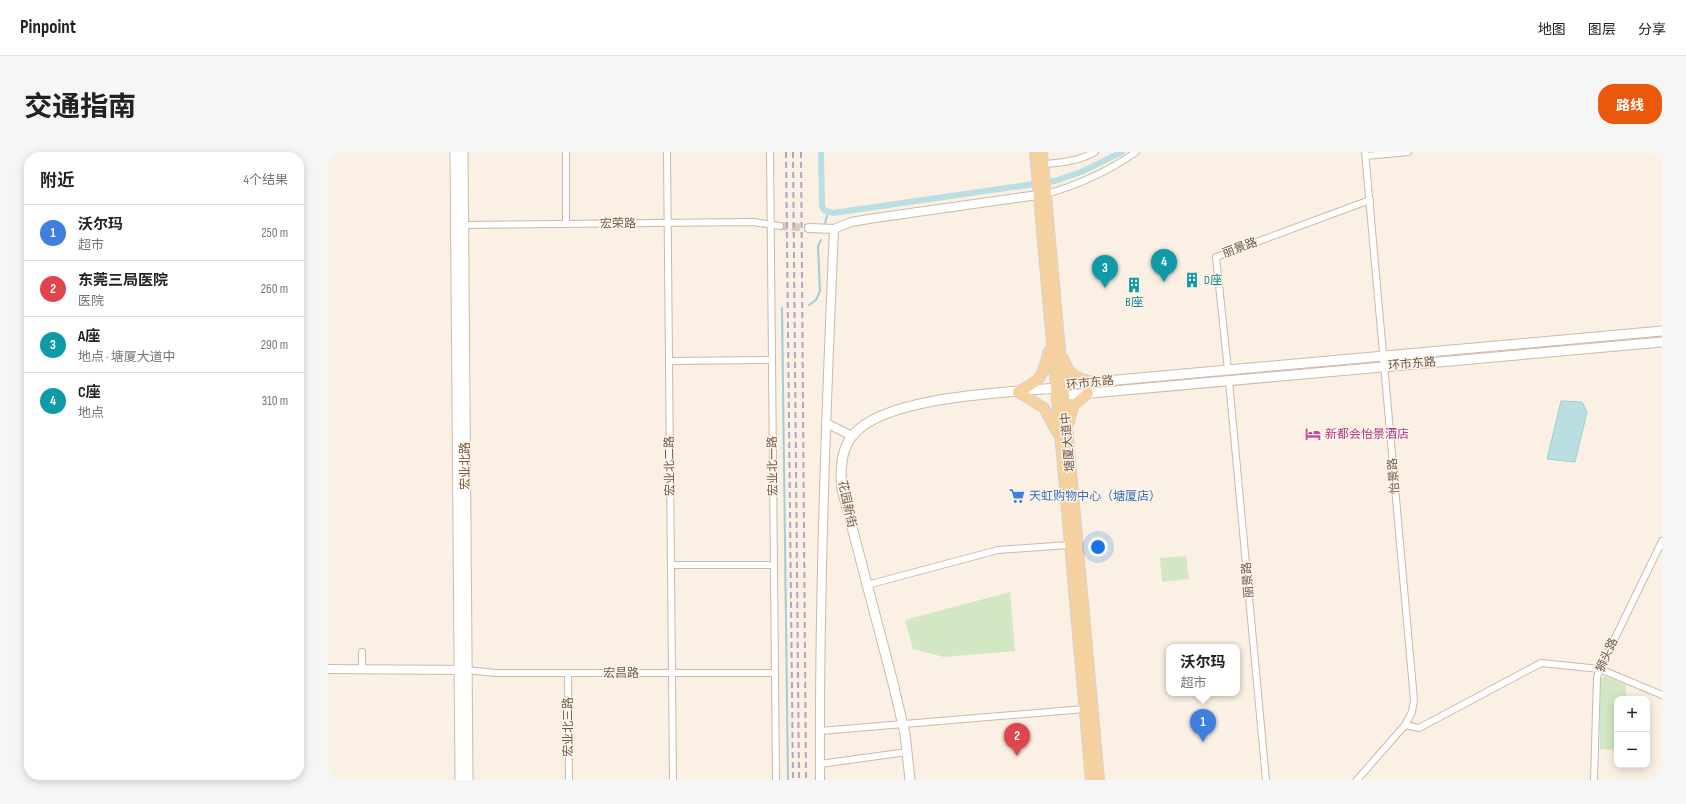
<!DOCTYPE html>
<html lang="zh">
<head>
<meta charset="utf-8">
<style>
	:root { --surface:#fff; --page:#f6f6f6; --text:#222; --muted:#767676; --line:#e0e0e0; --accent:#ea580c }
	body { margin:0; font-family:"Sofia Sans Condensed","Noto Sans SC",sans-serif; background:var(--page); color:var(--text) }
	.controls { position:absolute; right:12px; bottom:12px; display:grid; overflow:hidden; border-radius:8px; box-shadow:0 2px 10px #0003 }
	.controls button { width:36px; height:36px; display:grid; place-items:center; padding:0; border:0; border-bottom:1px solid var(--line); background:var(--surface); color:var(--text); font:20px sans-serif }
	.you { position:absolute; left:770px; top:395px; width:14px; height:14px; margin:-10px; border:3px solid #fff; border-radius:50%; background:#1a73e8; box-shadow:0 0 0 6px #1a73e833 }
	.badge { display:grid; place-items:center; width:26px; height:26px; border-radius:50%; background:var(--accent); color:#fff; font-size:13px; font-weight:700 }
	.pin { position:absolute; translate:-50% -33px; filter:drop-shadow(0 1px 2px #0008) }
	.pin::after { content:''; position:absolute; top:21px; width:14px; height:12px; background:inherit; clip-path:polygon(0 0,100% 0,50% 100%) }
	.popup { position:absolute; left:838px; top:492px; width:74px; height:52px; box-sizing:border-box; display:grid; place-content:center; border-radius:8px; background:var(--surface); filter:drop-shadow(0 1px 3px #0005); font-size:13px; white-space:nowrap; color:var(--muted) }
	.popup b { font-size:15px; color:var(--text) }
	.popup::after { content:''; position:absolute; left:50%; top:100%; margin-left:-8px; border:8px solid transparent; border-top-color:var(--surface) }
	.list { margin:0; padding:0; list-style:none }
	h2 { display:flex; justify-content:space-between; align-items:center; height:52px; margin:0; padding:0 16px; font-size:17px }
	h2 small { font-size:13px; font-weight:400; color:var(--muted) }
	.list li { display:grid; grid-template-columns:26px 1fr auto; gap:12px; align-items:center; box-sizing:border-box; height:56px; padding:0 16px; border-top:1px solid var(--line) }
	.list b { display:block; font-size:15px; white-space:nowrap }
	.list p { margin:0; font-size:13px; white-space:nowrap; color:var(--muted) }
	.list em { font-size:13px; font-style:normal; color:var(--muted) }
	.map { position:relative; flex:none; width:1334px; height:628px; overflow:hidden; border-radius:16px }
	header { display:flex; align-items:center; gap:24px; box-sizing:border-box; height:56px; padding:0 20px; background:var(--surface); border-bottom:1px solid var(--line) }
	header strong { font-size:19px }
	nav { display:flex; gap:22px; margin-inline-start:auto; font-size:14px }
	.intro { display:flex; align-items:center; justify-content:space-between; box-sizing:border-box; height:96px; padding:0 24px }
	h1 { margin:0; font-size:28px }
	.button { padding:10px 18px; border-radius:16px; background:var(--accent); color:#fff; font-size:14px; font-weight:700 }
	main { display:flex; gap:24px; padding:0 24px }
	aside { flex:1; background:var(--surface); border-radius:16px; box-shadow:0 2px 10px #0003 }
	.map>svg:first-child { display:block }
</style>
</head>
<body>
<header>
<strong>Pinpoint</strong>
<nav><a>地图</a><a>图层</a><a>分享</a></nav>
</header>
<div class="intro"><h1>交通指南</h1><a class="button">路线</a></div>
<main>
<aside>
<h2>附近<small>4个结果</small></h2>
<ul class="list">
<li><span class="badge" style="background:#3f7fe0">1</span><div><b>沃尔玛</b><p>超市</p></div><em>250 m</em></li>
<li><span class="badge" style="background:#e0444e">2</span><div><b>东莞三局医院</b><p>医院</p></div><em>260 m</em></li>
<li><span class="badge" style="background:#0f9aa8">3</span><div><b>A座</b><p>地点 · 塘厦大道中</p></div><em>290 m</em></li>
<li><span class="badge" style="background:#0f9aa8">4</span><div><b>C座</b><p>地点</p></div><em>310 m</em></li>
</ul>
</aside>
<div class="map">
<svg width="1334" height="628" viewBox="0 0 1334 628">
	<rect width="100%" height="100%" fill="#faf0e3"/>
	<!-- green -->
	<g fill="#d3e7c3">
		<polygon points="858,404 861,427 834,430 832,406"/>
		<polygon points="682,440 687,499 616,505 585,497 577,468"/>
		<polygon points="1277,524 1298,533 1298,547 1289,547 1289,598 1272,597 1272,528"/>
	</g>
	<!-- water -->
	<polygon fill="#b9dfe2" stroke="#a0ced3" points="1233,249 1254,250 1259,260 1247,310 1219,307"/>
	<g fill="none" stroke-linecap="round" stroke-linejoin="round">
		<!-- stream -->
		<g stroke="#a0ced3" stroke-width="2">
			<polyline points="497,71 500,60"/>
			<polyline points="481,153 488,148 492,139 490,94 493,88"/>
			<polyline points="454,156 460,628"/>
		</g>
		<!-- canal -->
		<polyline stroke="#b9dfe2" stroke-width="6" points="493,0 494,54 496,58 505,61 727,29 753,20 794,0"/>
		<!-- tertiary-tunnel -->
		<polyline stroke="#d8cabd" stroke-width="8" stroke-dasharray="8 4" stroke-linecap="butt" points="452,74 481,76"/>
		<defs>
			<g id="minor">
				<polyline points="238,0 238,72"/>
				<polyline points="339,0 345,628"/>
				<polyline points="442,0 448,628"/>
				<polyline points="1038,4 1080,0"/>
				<path d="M715 12C734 11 750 9 767 0"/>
				<path d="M718 42C750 33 781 19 808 0"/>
				<polyline points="133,73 425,70 452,74"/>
				<polyline points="341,209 444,208"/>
				<polyline points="900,218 888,105 1042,48"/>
				<polyline points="901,229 938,628"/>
				<polyline points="343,413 446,413"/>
				<polyline points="539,433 670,398 741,393"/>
				<polyline points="34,500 34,517"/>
				<polyline points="139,518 167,521 447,521"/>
				<polyline points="240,521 241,628"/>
				<polyline points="1077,573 1091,576 1213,511 1272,517 1334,543"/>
				<polyline points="492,579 757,557"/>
				<polyline points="492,612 579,600"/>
				<polyline points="1029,628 1077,573 1084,560 1086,548 1037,0"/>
				<polyline points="1266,628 1269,525 1272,517 1334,389"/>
			</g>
			<g id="tertiary">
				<polyline points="481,76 506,77 523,70 547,66 710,43"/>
				<polyline points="498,271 524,284"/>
				<polyline points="0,517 137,518"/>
				<path d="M492 628C491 444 498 260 506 77"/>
			</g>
			<g id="secondary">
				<polyline points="127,0 132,628"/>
				<polyline points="135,0 140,628"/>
				<polyline points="731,240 735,243 741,243 1334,190"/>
				<path d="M582 628 577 582 565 531 514 337C512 319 512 297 526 282 559 244 677 241 727 236L734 233 1334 179"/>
			</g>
			<g id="primary">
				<polyline points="707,0 763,628"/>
				<polyline points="714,0 771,628"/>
				<path d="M735 206C740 222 748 227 765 230"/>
				<polyline points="690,240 716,256 729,280"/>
				<path d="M690 240C715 227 714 225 721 199"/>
				<polyline points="741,270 745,254 760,241"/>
			</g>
		</defs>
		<!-- minor casing -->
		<use href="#minor" stroke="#cbb8ab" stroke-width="8"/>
		<!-- tertiary casing -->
		<use href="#tertiary" stroke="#cbb8ab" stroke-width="10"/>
		<!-- secondary casing -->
		<use href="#secondary" stroke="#d0b9ab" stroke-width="11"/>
		<!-- primary casing -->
		<use href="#primary" stroke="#d7d0cd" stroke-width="12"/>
		<!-- minor -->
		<use href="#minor" stroke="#fff" stroke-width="6"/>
		<!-- tertiary -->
		<use href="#tertiary" stroke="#fff" stroke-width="8"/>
		<!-- secondary -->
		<use href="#secondary" stroke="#fff" stroke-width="9"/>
		<!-- primary -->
		<use href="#primary" stroke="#f5d1a0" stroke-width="10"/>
		<!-- rail -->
		<g stroke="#b3a3c3" stroke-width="2" stroke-dasharray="6 4" stroke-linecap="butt">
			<polyline points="458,0 465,628"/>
			<polyline points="465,0 471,628"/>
			<polyline points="473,0 478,628"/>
		</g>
	</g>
	<!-- icons -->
	<defs>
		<symbol id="building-bare" viewBox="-9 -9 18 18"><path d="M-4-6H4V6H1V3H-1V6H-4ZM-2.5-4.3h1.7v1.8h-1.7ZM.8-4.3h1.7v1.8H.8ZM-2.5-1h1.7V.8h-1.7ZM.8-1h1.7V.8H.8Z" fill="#0f9aa8" stroke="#fef5e9" stroke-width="2.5" paint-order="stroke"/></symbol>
		<symbol id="hotel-bare" viewBox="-9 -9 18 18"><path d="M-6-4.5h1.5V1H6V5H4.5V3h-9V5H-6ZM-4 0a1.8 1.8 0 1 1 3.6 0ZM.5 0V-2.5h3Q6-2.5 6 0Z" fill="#d1479c" stroke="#fef5e9" stroke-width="2.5" paint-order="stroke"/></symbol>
		<symbol id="supermarket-bare" viewBox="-9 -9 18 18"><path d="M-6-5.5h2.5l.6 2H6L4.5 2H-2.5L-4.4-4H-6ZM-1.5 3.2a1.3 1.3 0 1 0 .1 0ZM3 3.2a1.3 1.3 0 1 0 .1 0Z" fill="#3f7fe0" stroke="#fef5e9" stroke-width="2.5" paint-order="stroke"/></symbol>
	</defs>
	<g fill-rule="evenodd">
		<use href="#building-bare" x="853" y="117" width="22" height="22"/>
		<use href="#building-bare" x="795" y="122" width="22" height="22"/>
		<use href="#hotel-bare" x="974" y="271" width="22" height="22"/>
		<use href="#supermarket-bare" x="678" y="333" width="22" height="22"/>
	</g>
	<g text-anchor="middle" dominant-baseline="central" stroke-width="3" stroke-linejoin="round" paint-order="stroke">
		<!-- street labels -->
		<g font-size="12" fill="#71574b" stroke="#fef5e9">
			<text transform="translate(290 72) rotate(-1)">宏荣路</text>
			<text transform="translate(912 96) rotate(-20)">丽景路</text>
			<text transform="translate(1084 212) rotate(-5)">环市东路</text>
			<text transform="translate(762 231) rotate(-6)">环市东路</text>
			<text transform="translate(740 290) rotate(-95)">塘厦大道中</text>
			<text transform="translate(137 314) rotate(-90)">宏业北路</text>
			<text transform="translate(342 314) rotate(-91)">宏业北二路</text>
			<text transform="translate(445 314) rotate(-91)">宏业北一路</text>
			<text transform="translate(1066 324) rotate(-95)">怡景路</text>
			<text transform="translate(519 352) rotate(78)">花园新街</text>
			<text transform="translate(920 428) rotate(-95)">丽景路</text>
			<text transform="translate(1279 503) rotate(-66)">狮头路</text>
			<text x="293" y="521">宏昌路</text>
			<text transform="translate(240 575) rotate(-90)">宏业北三路</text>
		</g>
		<!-- culture labels -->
		<g font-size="12" fill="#0d838f" stroke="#fef5e9" text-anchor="start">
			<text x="876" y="128">D座</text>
			<text x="806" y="150" text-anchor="middle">B座</text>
		</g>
		<!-- hotel labels -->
		<g font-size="12" fill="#b23c85" stroke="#fef5e9" text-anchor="start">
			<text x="997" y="282">新都会怡景酒店</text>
		</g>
		<!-- shop labels -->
		<g font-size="12" fill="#366cbe" stroke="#fef5e9" text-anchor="start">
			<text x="701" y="344">天虹购物中心（塘厦店）</text>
		</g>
	</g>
</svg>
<div class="controls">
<button>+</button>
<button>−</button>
</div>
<div class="you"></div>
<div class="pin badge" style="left:875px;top:590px;background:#3f7fe0">1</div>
<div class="popup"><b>沃尔玛</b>超市</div>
<div class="pin badge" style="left:689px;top:604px;background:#e0444e">2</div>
<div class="pin badge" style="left:777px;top:136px;background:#0f9aa8">3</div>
<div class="pin badge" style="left:836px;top:130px;background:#0f9aa8">4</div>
</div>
</main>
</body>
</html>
